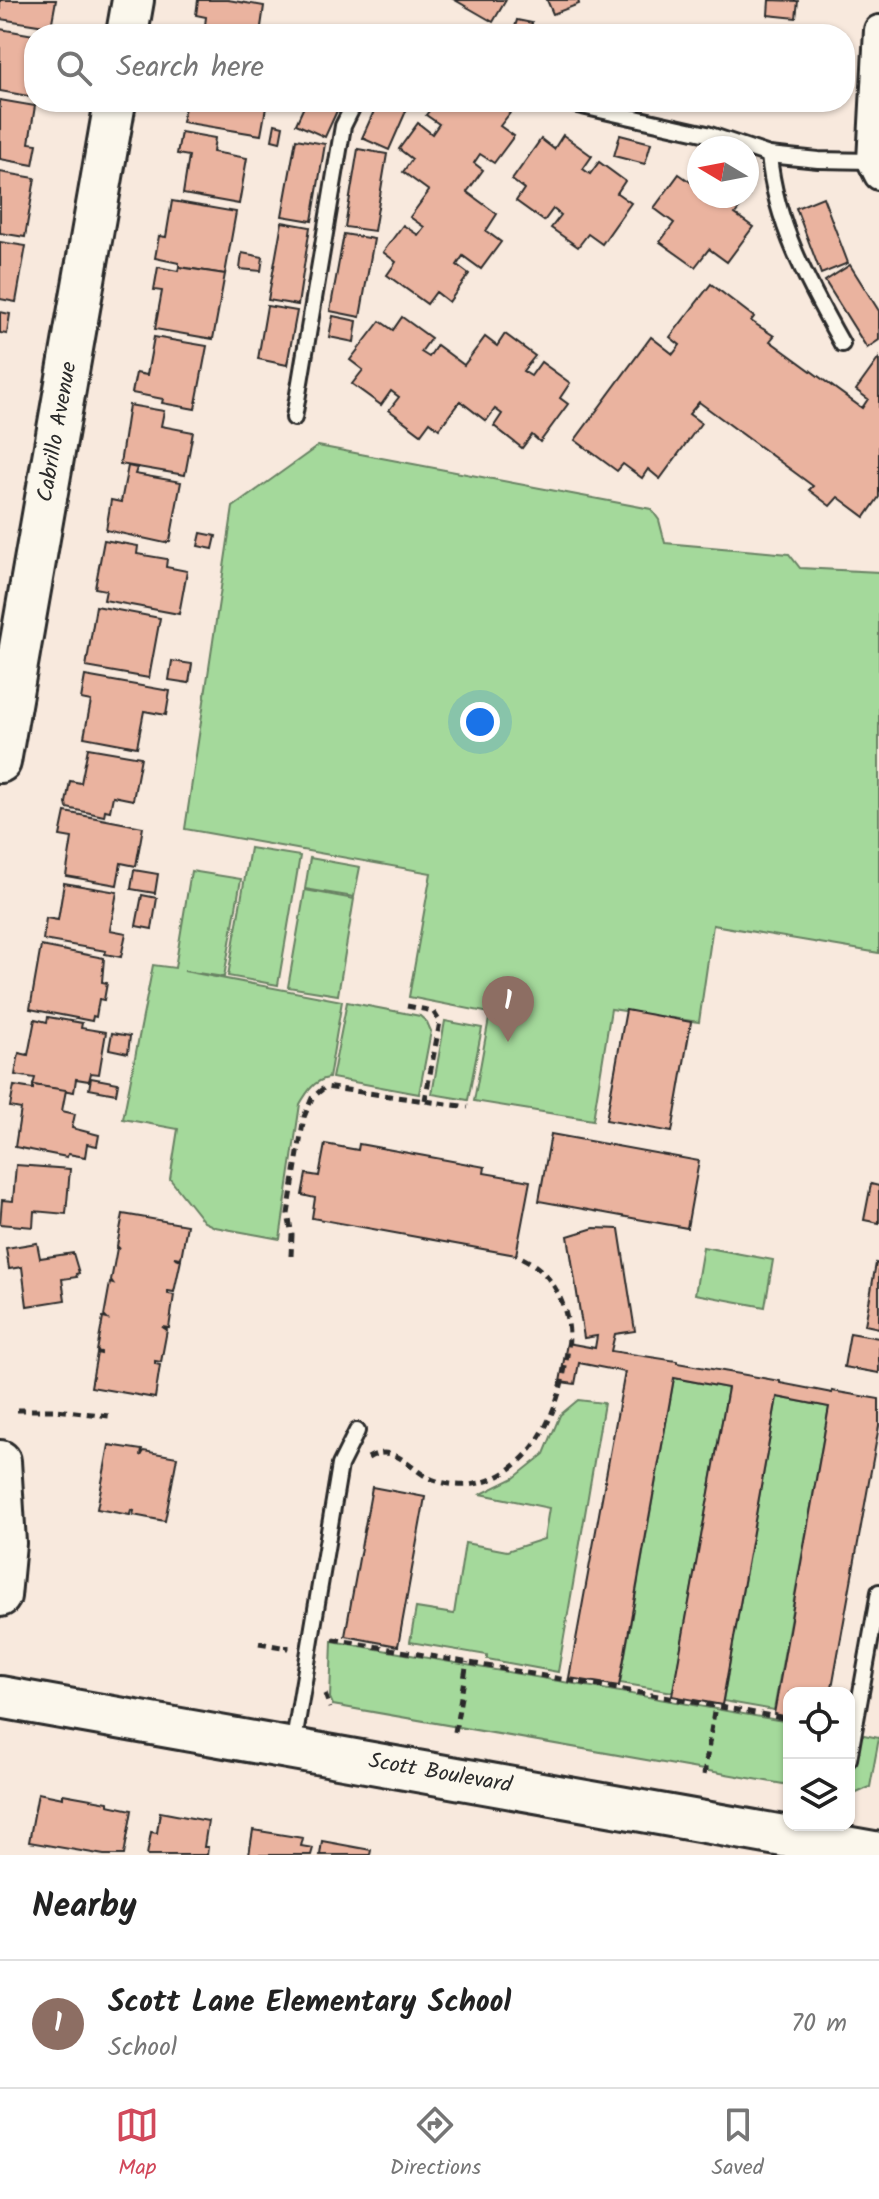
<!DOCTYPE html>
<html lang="en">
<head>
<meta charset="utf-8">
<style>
	:root { --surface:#fff; --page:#f6f6f6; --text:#222; --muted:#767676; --line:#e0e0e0; --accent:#d1495b }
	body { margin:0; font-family:Kalam,sans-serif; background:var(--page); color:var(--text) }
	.controls { position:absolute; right:24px; bottom:24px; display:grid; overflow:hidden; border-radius:16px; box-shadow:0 2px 6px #0004 }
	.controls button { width:72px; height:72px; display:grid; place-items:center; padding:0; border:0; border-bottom:2px solid var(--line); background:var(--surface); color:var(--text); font:40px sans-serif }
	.compass { position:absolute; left:687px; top:136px; width:72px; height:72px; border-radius:50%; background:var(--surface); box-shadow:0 2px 6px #0004; rotate:280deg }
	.you { position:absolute; left:480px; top:722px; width:28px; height:28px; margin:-20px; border:6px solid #fff; border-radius:50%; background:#1a73e8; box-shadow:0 0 0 12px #1a73e833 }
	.badge { display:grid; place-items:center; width:52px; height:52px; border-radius:50%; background:var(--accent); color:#fff; font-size:26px; font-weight:700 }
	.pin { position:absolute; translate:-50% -66px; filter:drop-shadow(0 2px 4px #0008) }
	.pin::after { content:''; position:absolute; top:42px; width:28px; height:24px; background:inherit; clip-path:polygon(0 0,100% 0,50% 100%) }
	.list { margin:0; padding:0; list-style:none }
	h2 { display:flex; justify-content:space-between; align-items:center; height:104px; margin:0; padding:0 32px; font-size:34px }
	h2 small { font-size:26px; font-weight:400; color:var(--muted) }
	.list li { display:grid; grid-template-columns:52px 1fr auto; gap:24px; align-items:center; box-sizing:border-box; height:128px; padding:0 32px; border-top:2px solid var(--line) }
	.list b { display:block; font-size:30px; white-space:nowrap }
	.list p { margin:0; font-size:26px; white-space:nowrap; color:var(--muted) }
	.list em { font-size:26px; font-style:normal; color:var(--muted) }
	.icon { flex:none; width:44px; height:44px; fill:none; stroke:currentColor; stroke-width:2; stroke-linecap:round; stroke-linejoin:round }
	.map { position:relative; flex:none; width:879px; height:1855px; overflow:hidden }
	.search { position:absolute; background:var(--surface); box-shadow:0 2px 6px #0004; left:24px; right:24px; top:24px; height:88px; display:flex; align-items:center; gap:20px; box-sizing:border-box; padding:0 28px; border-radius:32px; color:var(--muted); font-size:30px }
	.sheet { height:232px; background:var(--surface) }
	nav { display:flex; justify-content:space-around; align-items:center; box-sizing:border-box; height:112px; border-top:2px solid var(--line); background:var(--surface); font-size:22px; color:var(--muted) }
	nav a { display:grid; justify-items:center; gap:4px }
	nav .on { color:var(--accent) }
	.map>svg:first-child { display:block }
</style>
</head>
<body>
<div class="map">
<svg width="879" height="1855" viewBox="0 0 879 1855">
	<rect width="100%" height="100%" fill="#f8e9dd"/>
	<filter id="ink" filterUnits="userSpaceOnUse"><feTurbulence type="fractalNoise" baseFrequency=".0125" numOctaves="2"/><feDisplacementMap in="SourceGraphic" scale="16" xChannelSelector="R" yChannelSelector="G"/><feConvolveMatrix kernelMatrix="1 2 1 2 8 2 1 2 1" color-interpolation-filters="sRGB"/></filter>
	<g filter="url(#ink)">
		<!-- green -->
		<g fill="#a4d99b" stroke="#688263" stroke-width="2">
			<polygon points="318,446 651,509 659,520 665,543 789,554 800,568 879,572 879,953 713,925 699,1022 611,1009 593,1120 474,1101 490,1013 409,997 431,873 185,829 233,507"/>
			<polygon points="250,848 300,856 278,985 228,976"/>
			<polygon points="310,858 360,867 354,897 305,889"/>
			<path d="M191 871 241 879 224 977 184 971 342 1001 329 1078C314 1080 307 1092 300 1104L280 1239 215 1227 204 1222 170 1179 178 1129 123 1119 153 965 175 968Z"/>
			<polygon points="305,890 354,899 338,995 288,987"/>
			<polygon points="347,1002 420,1016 427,1022 431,1031 419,1094 332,1078"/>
			<polygon points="445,1021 482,1028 468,1100 432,1094"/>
			<polygon points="703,1247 773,1260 765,1307 695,1294"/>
			<polygon points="674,1378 728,1388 673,1692 620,1683"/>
			<polygon points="777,1397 829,1407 774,1710 723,1701"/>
			<polygon points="578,1400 604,1403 558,1672 487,1659 487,1655 410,1642 416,1608 454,1614 465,1543 507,1551 544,1539 549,1508 481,1494 514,1478 544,1454 560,1415"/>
			<polygon points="332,1641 789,1722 789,1785 333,1705 330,1698"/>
			<polygon points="849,1732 879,1738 870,1787 850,1796"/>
		</g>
		<!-- building -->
		<g fill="#eab39f" stroke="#2b2b2b" stroke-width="2">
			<polygon points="0,0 56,0 51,27 0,19"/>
			<polygon points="198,0 228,0 264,6 260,34 204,34 206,17 196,15"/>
			<polygon points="455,0 506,0 493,22"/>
			<polygon points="547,0 578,0 579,4 553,14"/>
			<polygon points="769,0 798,1 796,18 768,15"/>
			<polygon points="517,20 532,23 530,34 513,34"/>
			<polygon points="766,25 819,33 819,34 765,34"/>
			<polygon points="0,29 34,35 34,97 0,91"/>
			<polygon points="0,100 35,106 29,143 37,144 33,165 0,159"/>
			<polygon points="186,102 267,102 261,135 182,122"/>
			<polygon points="306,102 341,102 325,137 296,124"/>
			<polygon points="378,102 410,102 389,150 362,138"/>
			<polygon points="436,102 499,102 497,104 510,113 500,126 514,136 494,163 480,154 474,163 483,170 467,192 497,214 486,231 501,242 481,269 463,256 457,265 469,274 449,302 436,292 427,304 387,275 396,262 383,252 403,225 418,235 424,227 410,217 429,191 403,172 412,159 399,149 418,123 432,134 439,124 426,115"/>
			<polygon points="275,124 283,126 280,142 272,140"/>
			<polygon points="181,132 215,138 213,152 247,158 239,204 183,194 189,156 177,154"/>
			<polygon points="563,135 592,156 583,169 590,174 599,162 625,181 617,193 631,203 602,244 588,234 578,247 551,228 561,215 553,209 544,221 516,201 524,189 512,180 541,139 554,149"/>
			<polygon points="620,135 651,143 645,164 614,156"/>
			<polygon points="296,139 325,144 312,221 282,216"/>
			<polygon points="358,149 387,154 374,231 345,227"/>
			<polygon points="0,172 35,178 25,237 0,233"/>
			<polygon points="679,174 699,188 699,196 748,197 735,214 753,227 727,262 709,249 695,267 660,242 674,223 654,208"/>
			<polygon points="823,197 848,263 821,274 796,208"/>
			<polygon points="172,201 236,212 225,274 179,267 179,263 155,258 159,236 166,237"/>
			<polygon points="282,222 310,227 298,305 268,300"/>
			<polygon points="344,234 374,239 360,317 330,311"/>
			<polygon points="0,242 26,246 16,302 0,299"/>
			<polygon points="242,253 263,257 261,271 240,269"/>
			<polygon points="850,265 879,311 879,340 867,348 825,281"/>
			<polygon points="158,267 178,271 179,267 225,274 213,339 155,329 162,291 154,290"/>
			<polygon points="711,284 754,317 751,321 774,336 770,341 862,408 868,399 856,390 879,358 879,497 865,517 838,497 830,506 809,490 813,486 699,402 689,414 701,423 660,479 648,469 642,478 623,464 617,471 575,440 651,337 673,354 680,345 670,337"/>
			<polygon points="267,306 297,311 287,365 258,359"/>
			<polygon points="0,312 10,314 7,334 0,333"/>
			<polygon points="333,316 357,321 354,342 329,337"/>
			<polygon points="402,317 431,338 421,352 429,357 437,345 464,365 485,337 497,346 505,334 535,356 523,371 531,376 541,362 570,383 560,398 568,404 540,442 532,435 522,448 494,426 502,414 495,409 486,421 460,401 439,429 430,422 421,434 389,410 399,397 391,391 381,405 352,384 363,370 350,360 380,321 393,330"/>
			<polygon points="154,337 207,346 195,409 162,403 163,399 132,393 136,373 147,375"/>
			<polygon points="129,405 164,411 161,426 193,432 185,475 120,464"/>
			<polygon points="128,466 137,468 135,474 181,482 170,541 165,543 106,530 111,500 121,502"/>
			<polygon points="201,533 216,536 213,549 198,546"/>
			<polygon points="104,540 138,546 137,554 167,559 166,567 187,571 179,614 104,600 106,590 95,588"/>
			<polygon points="96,606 160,618 149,678 86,667"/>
			<polygon points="172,661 192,664 189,683 169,680"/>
			<polygon points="85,676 170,691 166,715 144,711 137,747 84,737 91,701 81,699"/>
			<polygon points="88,748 141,757 133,800 113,796 110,811 105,810 104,816 67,808 66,803 70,781 81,783"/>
			<polygon points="65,812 143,827 136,866 121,863 117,885 66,876 72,838 60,836"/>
			<polygon points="134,870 158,874 155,893 131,889"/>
			<polygon points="64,883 117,892 110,930 126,933 121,957 105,954 106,951 43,940 46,918 58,920"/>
			<polygon points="142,895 157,898 152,929 136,926"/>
			<polygon points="41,946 104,958 102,982 107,983 104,1000 99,999 96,1017 93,1016 92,1021 30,1009"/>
			<polygon points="626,1010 691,1022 672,1132 606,1120"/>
			<polygon points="48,1017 82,1023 81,1028 106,1032 99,1074 91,1073 89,1081 76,1079 74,1092 33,1085 35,1078 15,1075 19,1053 28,1055 35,1019 47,1022"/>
			<polygon points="112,1033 130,1036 128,1053 109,1049"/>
			<polygon points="91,1078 118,1083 116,1094 89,1089"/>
			<polygon points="33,1085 66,1090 62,1111 75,1114 72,1128 99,1135 97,1146 87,1144 85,1157 68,1154 67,1157 15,1147 21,1109 10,1107 14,1086 33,1089"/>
			<polygon points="551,1134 699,1161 687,1228 539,1201"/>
			<polygon points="325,1144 358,1150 359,1144 485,1167 484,1173 530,1181 516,1255 312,1218 315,1198 302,1195 306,1174 319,1176"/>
			<polygon points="16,1165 70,1169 66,1214 34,1211 33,1227 0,1224 2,1200 13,1201"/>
			<polygon points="871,1184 879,1186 879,1223 864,1220"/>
			<polygon points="123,1214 187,1225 181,1258 174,1257 181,1260 174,1292 168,1291 168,1294 174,1295 169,1328 162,1327 167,1330 161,1362 155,1361 155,1364 160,1365 155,1398 91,1387 97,1353 101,1354 101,1352 97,1351 103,1318 107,1319 104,1316 110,1283 113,1284 111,1281 117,1248 120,1249 117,1246"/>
			<polygon points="594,1228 619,1229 635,1331 615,1334 611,1351 677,1361 677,1363 780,1381 780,1383 832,1393 832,1391 879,1399 879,1426 831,1693 789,1693 789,1717 774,1714 829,1407 777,1397 722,1705 672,1696 728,1388 674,1378 619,1686 569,1678 625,1372 579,1363 575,1384 560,1382 567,1343 595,1348 597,1336 584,1338 568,1236"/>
			<polygon points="37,1243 40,1258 73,1253 79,1273 76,1274 77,1277 62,1279 65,1300 27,1306 22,1267 9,1269 6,1248"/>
			<polygon points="876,1263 879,1264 879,1328 865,1325"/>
			<polygon points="850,1333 879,1338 879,1373 844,1367"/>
			<polygon points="109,1445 142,1450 141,1456 144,1451 177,1457 165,1521 133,1515 134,1511 131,1510 130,1515 97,1509"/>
			<polygon points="372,1487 425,1497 398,1646 345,1636"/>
			<polygon points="38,1793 63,1798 63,1794 108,1802 108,1805 132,1810 124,1855 104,1855 29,1842"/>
			<polygon points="160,1812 208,1821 204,1847 208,1847 207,1855 147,1855 151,1832 157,1833"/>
			<polygon points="253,1830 303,1838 301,1846 313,1848 311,1855 249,1855"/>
			<polygon points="322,1841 371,1850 370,1855 320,1855"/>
		</g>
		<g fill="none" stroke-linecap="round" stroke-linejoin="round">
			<defs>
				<g id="lane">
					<polyline points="564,102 707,134 769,155 818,160 872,161"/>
					<path d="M769 155C775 223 809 285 842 344"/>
					<polyline points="294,418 343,126 355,102"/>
					<polyline points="293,1747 340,1465 357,1431"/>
					<polyline points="849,1759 879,1592"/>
				</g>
				<polyline id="street" points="879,30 872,161 879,175"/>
				<g id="secondary">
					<polyline points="127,34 133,0"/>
					<polyline points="0,762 115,102"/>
					<polyline points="0,1461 5,1543 0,1596"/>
					<polyline points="0,1697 879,1853"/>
				</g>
			</defs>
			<!-- lane casing -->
			<use href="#lane" stroke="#2b2b2b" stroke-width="20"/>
			<!-- street casing -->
			<use href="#street" stroke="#2b2b2b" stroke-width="34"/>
			<!-- secondary casing -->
			<use href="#secondary" stroke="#2b2b2b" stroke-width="46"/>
			<!-- path -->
			<g stroke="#2b2b2b" stroke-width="5" stroke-dasharray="8 6" stroke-linecap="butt">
				<polyline points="407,1006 433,1011 440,1022 425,1100"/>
				<polyline points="291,1256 292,1235 288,1214 304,1117 312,1098 325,1087 468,1107"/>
				<polyline points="17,1410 57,1410 109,1416"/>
				<path d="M368 1458C393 1443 407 1466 427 1477 438 1483 456 1486 468 1485 528 1478 556 1419 565 1367 568 1350 571 1335 567 1319 560 1289 545 1267 516 1255"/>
				<polyline points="333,1639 789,1719"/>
				<polyline points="259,1643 287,1648 287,1645"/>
				<polyline points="325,1694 330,1708"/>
				<polyline points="455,1732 467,1662"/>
				<polyline points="704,1775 715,1706"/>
			</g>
			<!-- lane -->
			<use href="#lane" stroke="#fbf7ec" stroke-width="14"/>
			<!-- street -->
			<use href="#street" stroke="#fbf7ec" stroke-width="28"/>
			<!-- secondary -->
			<use href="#secondary" stroke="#fbf7ec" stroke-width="40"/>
		</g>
	</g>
	<g text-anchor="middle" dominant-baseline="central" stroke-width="6" stroke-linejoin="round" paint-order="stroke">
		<!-- street labels -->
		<g font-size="22" fill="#2b2b2b" stroke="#fbf7ec">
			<text transform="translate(58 432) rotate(-80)">Cabrillo Avenue</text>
			<text transform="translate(440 1774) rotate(10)">Scott Boulevard</text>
		</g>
	</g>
</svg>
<div class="controls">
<button><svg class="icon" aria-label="locate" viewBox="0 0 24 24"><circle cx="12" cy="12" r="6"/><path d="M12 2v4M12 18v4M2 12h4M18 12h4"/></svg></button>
<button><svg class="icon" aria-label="layers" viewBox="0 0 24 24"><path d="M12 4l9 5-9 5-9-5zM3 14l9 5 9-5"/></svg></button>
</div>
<svg class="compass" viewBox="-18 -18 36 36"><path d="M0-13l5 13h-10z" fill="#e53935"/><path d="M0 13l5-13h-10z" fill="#767676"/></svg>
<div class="you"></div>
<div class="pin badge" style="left:508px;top:1042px;background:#8d6e63">1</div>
<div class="search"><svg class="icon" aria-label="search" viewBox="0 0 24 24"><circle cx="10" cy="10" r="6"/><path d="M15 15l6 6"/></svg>Search here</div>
</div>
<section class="sheet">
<h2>Nearby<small></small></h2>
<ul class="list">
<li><span class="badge" style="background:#8d6e63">1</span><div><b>Scott Lane Elementary School</b><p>School</p></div><em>70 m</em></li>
</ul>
</section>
<nav>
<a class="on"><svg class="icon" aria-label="map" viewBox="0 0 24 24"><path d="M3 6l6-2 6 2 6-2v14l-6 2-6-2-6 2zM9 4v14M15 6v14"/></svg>Map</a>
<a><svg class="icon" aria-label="directions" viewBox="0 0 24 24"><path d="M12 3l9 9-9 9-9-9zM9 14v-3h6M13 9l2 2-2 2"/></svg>Directions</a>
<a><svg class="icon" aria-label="saved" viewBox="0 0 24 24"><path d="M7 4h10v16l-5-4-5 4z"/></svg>Saved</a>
</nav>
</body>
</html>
